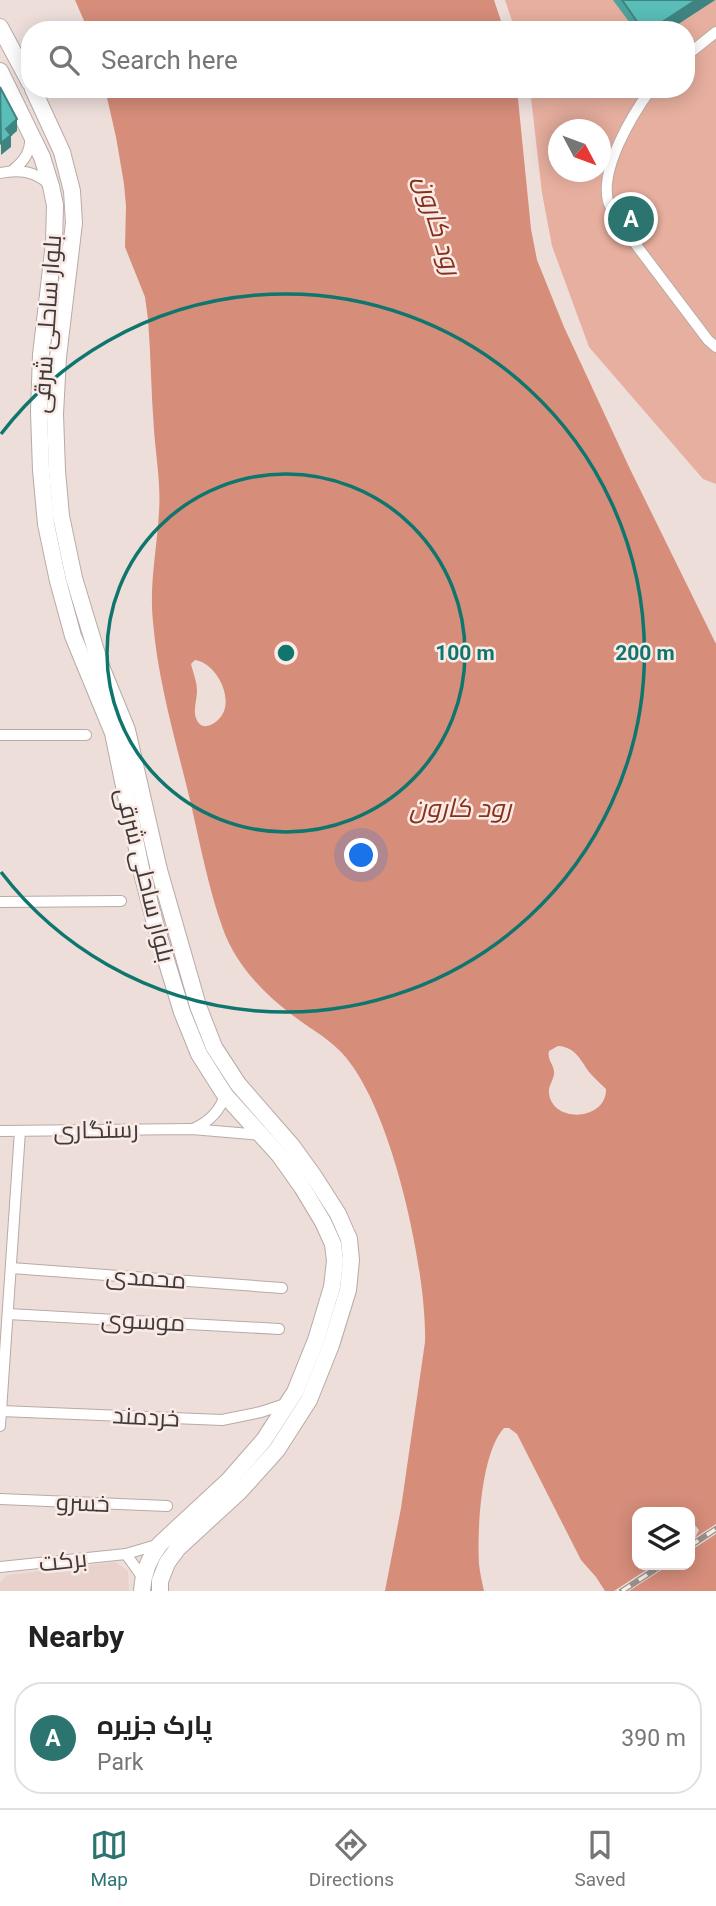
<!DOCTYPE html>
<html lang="en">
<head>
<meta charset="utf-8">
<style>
	:root { --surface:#fff; --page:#f2f2f2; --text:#222; --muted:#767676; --line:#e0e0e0; --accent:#2b7470 }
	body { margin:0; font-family:Roboto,Cairo,sans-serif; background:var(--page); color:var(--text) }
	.controls { position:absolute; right:21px; bottom:21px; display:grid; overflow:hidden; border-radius:14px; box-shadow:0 4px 18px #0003 }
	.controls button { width:63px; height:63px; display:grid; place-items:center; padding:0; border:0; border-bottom:2px solid var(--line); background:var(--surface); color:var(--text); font:35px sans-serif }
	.compass { position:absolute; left:548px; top:119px; width:63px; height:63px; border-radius:50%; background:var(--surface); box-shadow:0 4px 18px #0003; rotate:131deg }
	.you { position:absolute; left:362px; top:856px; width:24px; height:24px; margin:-18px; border:5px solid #fff; border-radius:50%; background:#1a73e8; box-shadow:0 0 0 10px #1a73e833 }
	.badge { display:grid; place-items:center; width:46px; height:46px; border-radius:50%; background:var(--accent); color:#fff; font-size:23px; font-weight:700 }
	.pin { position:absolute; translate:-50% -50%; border:4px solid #fff; box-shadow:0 2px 7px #0006 }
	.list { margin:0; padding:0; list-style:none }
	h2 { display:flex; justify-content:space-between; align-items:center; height:91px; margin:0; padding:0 28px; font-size:30px }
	h2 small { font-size:23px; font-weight:400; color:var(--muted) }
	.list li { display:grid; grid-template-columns:46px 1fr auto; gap:21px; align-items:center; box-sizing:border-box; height:112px; margin:0 14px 14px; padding:0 14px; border:2px solid var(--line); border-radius:28px }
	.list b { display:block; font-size:26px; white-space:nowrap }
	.list p { margin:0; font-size:23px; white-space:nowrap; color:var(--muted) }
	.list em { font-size:23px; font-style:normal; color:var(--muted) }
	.icon { flex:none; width:38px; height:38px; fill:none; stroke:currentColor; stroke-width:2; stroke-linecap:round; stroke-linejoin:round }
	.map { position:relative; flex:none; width:716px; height:1591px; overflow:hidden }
	.search { position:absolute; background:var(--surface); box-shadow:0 4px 18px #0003; left:21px; right:21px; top:21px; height:77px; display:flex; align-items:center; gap:18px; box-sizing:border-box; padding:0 24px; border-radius:28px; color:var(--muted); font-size:26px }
	.sheet { height:217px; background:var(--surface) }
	nav { display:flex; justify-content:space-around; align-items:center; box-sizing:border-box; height:98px; border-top:2px solid var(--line); background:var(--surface); font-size:19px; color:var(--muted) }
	nav a { display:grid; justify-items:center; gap:4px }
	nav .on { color:var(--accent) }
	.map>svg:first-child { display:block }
</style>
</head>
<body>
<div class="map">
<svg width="716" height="1591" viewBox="0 0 716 1591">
	<rect width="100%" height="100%" fill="#eddeda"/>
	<!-- built -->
	<polygon fill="#e9d2cb" points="115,1562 128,1571 129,1591 0,1591 0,1582 7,1575"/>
	<!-- green -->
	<path fill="#e7af9f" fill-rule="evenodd" d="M505 0H716V484L703 479 589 347 552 246 542 193 530 89H686V30H515ZM558 130H600V172H558Z"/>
	<!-- water -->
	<g fill="#d68d7a" fill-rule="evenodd">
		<polygon points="75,0 494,0 504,30 88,30"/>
		<path d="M105 89H517L531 229 537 260 564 327 630 469 716 644V1591H605L596 1577 581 1560 517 1434 509 1428H504C481 1453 477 1530 479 1564 480 1573 482 1582 484 1591H385L401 1508 425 1342C427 1271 391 1100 339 1050 325 1036 306 1026 291 1014 262 992 235 963 223 929 208 887 200 843 190 800 176 742 158 682 153 622 149 585 157 549 159 512 161 485 156 457 154 430 151 393 151 356 148 319L145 297 125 247 126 206 124 184 116 137ZM195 660C215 663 231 693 224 711 220 722 202 735 196 718 193 710 197 699 197 691 197 681 193 673 191 664ZM558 1046C575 1047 580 1059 589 1072 594 1078 600 1083 606 1089 607 1121 552 1124 549 1093 548 1085 555 1079 554 1071 553 1063 547 1060 549 1051ZM637 1512H690V1519L699 1530 695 1538 690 1540V1565H637Z"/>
	</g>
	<!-- pier -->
	<g fill="#eddeda">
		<polygon points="716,1524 716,1534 690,1551 690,1541"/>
		<polygon points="654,1565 669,1565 629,1591 614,1591"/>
	</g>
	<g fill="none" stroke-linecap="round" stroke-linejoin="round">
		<defs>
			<g id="minor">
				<polyline points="686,56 716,32"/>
				<path d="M651 89C632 115 600 168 608 201 610 207 613 212 615 217L708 340 716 347"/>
				<path d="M13 170C24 161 31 152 30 137"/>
				<path d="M0 173C19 169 34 171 49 184"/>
				<polyline points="0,735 86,735"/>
				<polyline points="0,902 121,901"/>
				<path d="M195 1128C210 1121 220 1111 225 1095"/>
				<polyline points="0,1131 192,1129 261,1135"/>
				<polyline points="11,1268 282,1288"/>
				<polyline points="8,1314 279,1329"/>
				<polyline points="1,1411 222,1420 261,1412 288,1403"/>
				<polyline points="0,1426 20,1131"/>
				<polyline points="0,1499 167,1506"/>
				<polyline points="0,1567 126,1554"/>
				<polyline points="143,1578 126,1554 160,1544"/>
			</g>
			<g id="secondary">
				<polyline points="0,27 30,83"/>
				<path d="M0 71 42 157 51 186 55 205 54 243 41 355 39 412 41 470 46 524 58 581 73 636 113 733 142 873 156 927 182 1012 199 1054 225 1095 280 1156 302 1187 323 1222 333 1244 335 1261 332 1287 316 1340 295 1392 264 1440 229 1480 160 1544C149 1558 143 1573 142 1591"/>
				<polyline points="33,89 62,152 72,191 74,223 58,357 55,414 57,471 61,516 74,578 100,664 127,730 159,870 198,1006 214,1047 238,1084 292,1146 315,1178 338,1214 349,1239 351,1260 348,1290 331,1345 309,1400 277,1450 240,1491 178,1548 167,1563 160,1581 160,1591"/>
			</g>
		</defs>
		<!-- minor casing -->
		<use href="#minor" stroke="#b8aaa6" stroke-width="12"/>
		<!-- secondary casing -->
		<use href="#secondary" stroke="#b8aaa6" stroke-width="18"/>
		<!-- minor -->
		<use href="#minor" stroke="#fff" stroke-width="10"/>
		<!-- secondary -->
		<use href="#secondary" stroke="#fff" stroke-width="16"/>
		<defs>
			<g id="rail">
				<polyline points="690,1546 716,1529"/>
				<polyline points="622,1591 662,1565"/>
			</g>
		</defs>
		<!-- rail casing -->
		<use href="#rail" stroke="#998f8c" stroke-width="6"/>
		<!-- rail -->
		<use href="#rail" stroke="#faebe7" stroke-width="3.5" stroke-dasharray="10" stroke-linecap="butt"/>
	</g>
	<!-- wall -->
	<polygon fill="#4da39d" points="613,0 715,0 669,30 635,30"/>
	<!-- shaded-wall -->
	<g fill="#3f8480">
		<polygon points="696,0 715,0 669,30 650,30"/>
		<polygon points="17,119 17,131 11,136 11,147 1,155 1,143 6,129"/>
	</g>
	<!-- building -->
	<g fill="#5abdb7" stroke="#3f8480" stroke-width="2">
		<polygon points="622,0 696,0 650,30 643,30"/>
		<polygon points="0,87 17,119 6,129 11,135 1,143"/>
	</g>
	<!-- distance rings -->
	<g fill="none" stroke="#0f766e" stroke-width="3.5">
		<circle cx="286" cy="653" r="179"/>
		<path d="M1 434A359 359 0 1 1 1 872"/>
	</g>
	<g text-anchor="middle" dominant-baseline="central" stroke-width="5" stroke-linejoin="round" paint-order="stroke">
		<!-- street labels -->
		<g font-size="24" fill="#403a39" stroke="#faebe7">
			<text transform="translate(47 324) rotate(-86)">بلوار ساحلی شرقی</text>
			<text transform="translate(145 875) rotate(76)">بلوار ساحلی شرقی</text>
			<text transform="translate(96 1130) rotate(-1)">رستگاری</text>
			<text transform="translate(146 1278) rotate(4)">محمدی</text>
			<text transform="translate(143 1321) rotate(3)">موسوی</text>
			<text transform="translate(146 1417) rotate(3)">خردمند</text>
			<text transform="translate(83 1503) rotate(2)">خسرو</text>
			<text transform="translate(63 1561) rotate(-6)">برکت</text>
		</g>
		<!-- water labels -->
		<g font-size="26" font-style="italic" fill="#88311a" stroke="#faebe7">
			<text transform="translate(438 225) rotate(73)">رود کارون</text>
			<text x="460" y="808">رود کارون</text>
		</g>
	</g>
	<circle cx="286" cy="653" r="10" fill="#0f766e" stroke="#faebe7" stroke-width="3.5"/>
	<g font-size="21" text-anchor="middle" font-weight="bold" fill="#0f766e" stroke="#faebe7" stroke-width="5" stroke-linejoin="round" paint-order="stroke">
		<text x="465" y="660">100 m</text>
		<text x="645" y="660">200 m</text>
	</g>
</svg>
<div class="controls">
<button><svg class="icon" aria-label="layers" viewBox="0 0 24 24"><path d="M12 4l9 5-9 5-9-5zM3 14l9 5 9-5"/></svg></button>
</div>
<svg class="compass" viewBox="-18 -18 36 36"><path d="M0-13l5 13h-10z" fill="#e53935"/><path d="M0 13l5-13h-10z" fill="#767676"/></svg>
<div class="you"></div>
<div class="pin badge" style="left:631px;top:219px">A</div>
<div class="search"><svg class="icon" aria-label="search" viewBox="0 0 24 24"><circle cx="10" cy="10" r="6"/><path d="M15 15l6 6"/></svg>Search here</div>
</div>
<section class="sheet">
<h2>Nearby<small></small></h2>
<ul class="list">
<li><span class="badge">A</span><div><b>پارک جزیره</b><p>Park</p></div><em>390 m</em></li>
</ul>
</section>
<nav>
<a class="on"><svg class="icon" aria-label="map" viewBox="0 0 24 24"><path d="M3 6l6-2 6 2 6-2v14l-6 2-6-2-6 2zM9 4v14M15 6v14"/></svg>Map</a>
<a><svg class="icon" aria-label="directions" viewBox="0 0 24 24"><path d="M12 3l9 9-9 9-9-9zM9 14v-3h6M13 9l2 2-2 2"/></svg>Directions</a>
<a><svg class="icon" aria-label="saved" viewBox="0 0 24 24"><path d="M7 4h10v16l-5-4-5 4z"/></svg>Saved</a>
</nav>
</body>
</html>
